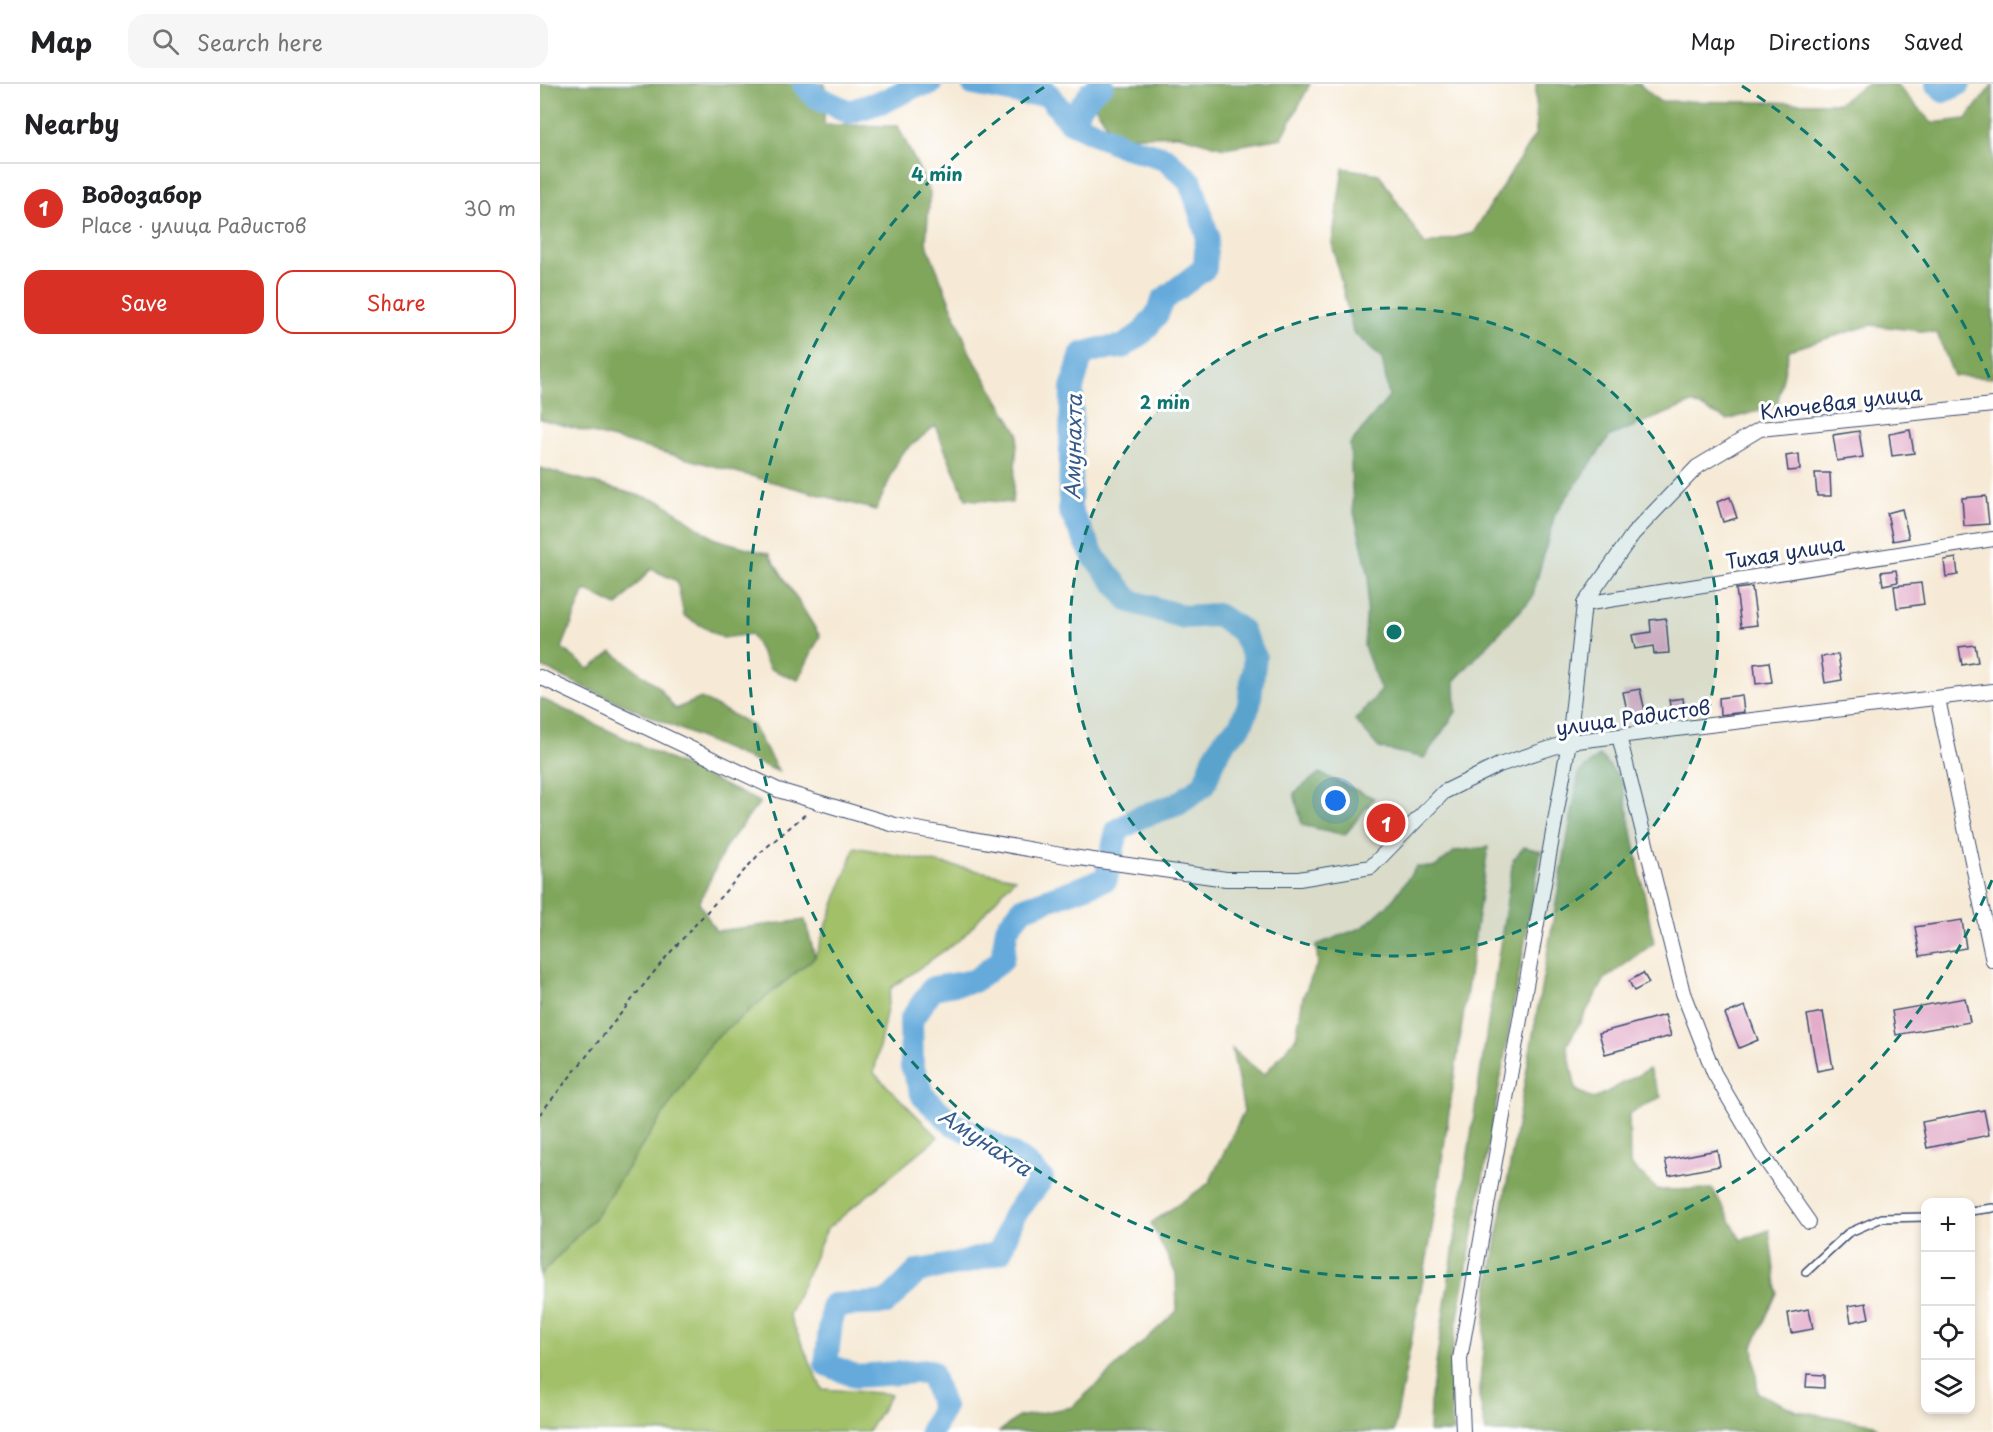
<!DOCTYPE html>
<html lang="en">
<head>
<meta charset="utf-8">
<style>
	:root { --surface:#fff; --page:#f6f6f6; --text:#202124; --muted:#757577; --line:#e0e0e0; --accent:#d93025 }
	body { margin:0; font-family:"Playpen Sans",sans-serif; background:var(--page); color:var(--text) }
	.controls { position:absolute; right:18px; bottom:18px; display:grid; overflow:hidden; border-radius:12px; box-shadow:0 3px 9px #0003 }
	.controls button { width:54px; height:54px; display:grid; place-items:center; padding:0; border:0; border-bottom:2px solid var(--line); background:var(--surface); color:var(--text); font:30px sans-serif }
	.you { position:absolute; left:796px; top:717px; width:21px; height:21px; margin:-15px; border:4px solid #fff; border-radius:50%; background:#1a73e8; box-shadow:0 0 0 9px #1a73e833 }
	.badge { display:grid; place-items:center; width:39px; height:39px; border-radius:50%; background:var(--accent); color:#fff; font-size:20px; font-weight:700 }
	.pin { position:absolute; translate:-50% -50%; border:3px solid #fff; box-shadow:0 2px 6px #0006 }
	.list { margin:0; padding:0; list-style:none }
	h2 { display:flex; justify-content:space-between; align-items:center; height:78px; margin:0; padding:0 24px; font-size:26px }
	h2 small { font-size:20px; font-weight:400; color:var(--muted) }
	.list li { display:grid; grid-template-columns:39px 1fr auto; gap:18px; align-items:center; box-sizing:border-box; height:90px; padding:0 24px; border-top:2px solid var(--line) }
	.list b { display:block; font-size:22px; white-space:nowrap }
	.list p { margin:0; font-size:20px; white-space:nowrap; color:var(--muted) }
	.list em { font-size:20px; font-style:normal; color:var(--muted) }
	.actions { display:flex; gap:12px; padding:18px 24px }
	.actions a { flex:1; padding:14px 0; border:2px solid var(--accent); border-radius:18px; text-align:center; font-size:21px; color:var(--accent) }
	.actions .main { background:var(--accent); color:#fff }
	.icon { flex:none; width:33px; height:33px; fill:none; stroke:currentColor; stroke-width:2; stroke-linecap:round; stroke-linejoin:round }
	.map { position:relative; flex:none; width:1453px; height:1348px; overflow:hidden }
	header { display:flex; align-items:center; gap:36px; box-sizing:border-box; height:84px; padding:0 30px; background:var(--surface); border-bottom:2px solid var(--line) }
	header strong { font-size:28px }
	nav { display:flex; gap:33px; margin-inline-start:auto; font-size:21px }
	.search { width:420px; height:54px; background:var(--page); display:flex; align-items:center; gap:15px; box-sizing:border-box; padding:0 21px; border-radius:18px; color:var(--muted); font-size:22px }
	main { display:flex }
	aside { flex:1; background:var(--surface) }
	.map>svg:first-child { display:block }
</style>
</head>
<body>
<header>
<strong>Map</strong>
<div class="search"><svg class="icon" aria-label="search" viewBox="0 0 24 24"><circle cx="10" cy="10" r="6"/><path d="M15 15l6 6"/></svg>Search here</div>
<nav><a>Map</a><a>Directions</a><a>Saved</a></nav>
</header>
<main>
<aside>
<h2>Nearby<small></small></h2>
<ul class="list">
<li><span class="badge">1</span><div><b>Водозабор</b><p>Place · улица Радистов</p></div><em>30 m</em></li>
</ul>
<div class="actions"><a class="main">Save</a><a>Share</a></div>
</aside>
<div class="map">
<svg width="1453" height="1348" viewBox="0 0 1453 1348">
	<rect width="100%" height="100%" fill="#fff"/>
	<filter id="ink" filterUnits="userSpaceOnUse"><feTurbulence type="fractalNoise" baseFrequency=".0167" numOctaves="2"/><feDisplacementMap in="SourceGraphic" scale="12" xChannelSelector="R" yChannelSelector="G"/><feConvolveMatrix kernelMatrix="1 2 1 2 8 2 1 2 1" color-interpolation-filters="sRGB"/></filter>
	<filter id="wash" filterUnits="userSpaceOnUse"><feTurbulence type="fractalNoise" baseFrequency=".008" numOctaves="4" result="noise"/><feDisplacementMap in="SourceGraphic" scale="24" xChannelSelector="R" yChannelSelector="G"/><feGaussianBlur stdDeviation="1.35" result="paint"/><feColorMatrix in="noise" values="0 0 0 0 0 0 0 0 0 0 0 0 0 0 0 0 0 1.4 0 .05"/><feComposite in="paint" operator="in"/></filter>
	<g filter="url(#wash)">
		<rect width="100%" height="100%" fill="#f6ead6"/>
		<!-- green -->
		<polygon fill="#a1c068" stroke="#5e7863" stroke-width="1.5" points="315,763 475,794 422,854 351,904 334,989 398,1053 287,1145 249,1231 282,1305 351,1310 328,1348 0,1348 0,1191 54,1134 172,957 275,873"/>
		<!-- forest -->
		<g fill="#80a65c" stroke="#4e6a5d" stroke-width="1.5">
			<polygon points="0,0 285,0 284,41 358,42 390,108 386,158 430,269 478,349 472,419 426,415 395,342 361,370 336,426 0,335"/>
			<polygon points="542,0 770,0 742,54 684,64 639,51 574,53"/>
			<polygon points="996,0 1099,0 1119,17 1299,19 1326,0 1356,0 1392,39 1426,35 1453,0 1453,294 1414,292 1397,249 1331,241 1249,266 1237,321 1188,336 1152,319 1070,352 1015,430 992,514 915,596 916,628 884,674 839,664 815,636 841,607 824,562 829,492 813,424 810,360 849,313 842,275 813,248 792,159 803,84 839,90 885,161 933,149 996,49"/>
			<polygon points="0,384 122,418 175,455 229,470 280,552 258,596 230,585 211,550 183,554 144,532 137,497 111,485 77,522 45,506 22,564 49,585 72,568 118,602 135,625 161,614 212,641 239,688 59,610 0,582"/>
			<polygon points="0,614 220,718 186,762 159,819 176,847 265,836 275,873 172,957 54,1134 0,1191"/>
			<polygon points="1060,671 1082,697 1114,859 1065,895 1027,961 1036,1006 1054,1015 1109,985 1121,1013 1089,1030 1090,1080 1118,1106 1173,1105 1201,1156 1229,1146 1237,1209 1213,1262 1218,1309 1257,1327 1334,1340 1340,1348 946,1348 939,1312 948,1206 1039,689"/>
			<polygon points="779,689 834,714 805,751 762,741 754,709"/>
			<polygon points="948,763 890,1158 854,1348 459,1348 478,1333 532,1323 637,1227 636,1190 611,1139 669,1099 704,1027 692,965 724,991 756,954 763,913 778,878 776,861 823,843 852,817 876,783 895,783 915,767"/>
			<polygon points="984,763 1001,767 911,1273 912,1336 914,1348 889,1348 890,1319 973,776"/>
		</g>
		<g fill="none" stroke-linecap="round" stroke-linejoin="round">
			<!-- river -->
			<g stroke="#65aadb" stroke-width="24">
				<polyline points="264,0 275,12 309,28 347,16 377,1 390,0"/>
				<polyline points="1397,0 1404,7 1419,0"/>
				<polyline points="529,37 552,8 562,0"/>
				<polyline points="391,1348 403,1324 390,1287 315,1292 286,1280 293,1221 346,1219 378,1187 423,1179 460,1168 474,1131 502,1095 483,1077 446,1056 413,1040 383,1012 372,982 371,936 393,904 434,897 462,876 467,844 482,825 566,795 577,747 600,733 638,720 664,701 674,674 686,655 700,642 709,621 715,573 701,546 677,531 644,533 590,517 554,473 530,426 532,304 542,270 560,265 583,263 603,248 617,230 623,216 665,184 667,151 651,98 625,74 583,62 529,37 507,9 485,10 433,0"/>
			</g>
		</g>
		<g id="blocks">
			<!-- building -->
			<g fill="#e3adca">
				<polygon points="1370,346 1374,369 1352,372 1349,350"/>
				<polygon points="1319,347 1323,373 1297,377 1293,351"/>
				<polygon points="1259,370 1260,386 1248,387 1246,372"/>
				<polygon points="1275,389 1290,389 1291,412 1277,412"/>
				<polygon points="1446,412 1449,440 1424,442 1422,414"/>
				<polygon points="1190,413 1197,434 1183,438 1177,418"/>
				<polygon points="1362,425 1369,454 1353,457 1347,429"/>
				<polygon points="1416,474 1418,491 1406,493 1404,476"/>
				<polygon points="1356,486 1358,498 1343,501 1341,488"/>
				<polygon points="1381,499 1384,520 1357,524 1354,502"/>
				<polygon points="1212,503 1217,541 1201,543 1196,505"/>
				<polygon points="1126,534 1129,569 1114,570 1113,562 1095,565 1092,551 1111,548 1110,536"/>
				<polygon points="1435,561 1438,578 1422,581 1419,563"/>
				<polygon points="1298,570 1302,596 1285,599 1281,573"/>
				<polygon points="1229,578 1232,598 1216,600 1214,580"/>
				<polygon points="1100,605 1105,627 1088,631 1083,608"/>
				<polygon points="1202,611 1204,628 1180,631 1179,614"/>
				<polygon points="1143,614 1145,629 1132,632 1129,616"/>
				<polygon points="849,726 858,739 843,751 834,738"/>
				<polygon points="1422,836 1426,864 1380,872 1375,843"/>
				<polygon points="1103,889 1109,899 1094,907 1089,897"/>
				<polygon points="1425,914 1430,938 1356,951 1352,927"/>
				<polygon points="1205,922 1218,956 1199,964 1185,930"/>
				<polygon points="1283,928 1293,984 1277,987 1267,931"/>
				<polygon points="1125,931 1131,952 1065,970 1059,949"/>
				<polygon points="1444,1026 1449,1051 1387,1064 1382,1038"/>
				<polygon points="1177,1066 1180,1082 1129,1092 1125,1076"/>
				<polygon points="1326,1219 1329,1234 1311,1238 1308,1222"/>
				<polygon points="1269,1225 1273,1245 1251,1249 1248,1229"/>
				<polygon points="1267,1290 1284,1291 1284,1304 1266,1303"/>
			</g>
		</g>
	</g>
	<g filter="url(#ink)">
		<use href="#blocks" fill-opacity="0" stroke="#3c4b70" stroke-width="1.5"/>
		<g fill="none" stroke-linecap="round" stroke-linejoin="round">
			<defs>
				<g id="lane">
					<polyline points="1430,1127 1453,1124"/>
					<polyline points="1266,1188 1308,1149 1342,1134 1386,1133"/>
				</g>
				<g id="street">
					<polyline points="1044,520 1453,455"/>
					<polyline points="0,593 238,706 355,741 532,773 686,795 759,795 831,783 904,708 959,681 1029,658 1453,607"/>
					<polyline points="1398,615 1453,877"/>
					<polyline points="1079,652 1143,909 1174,989 1222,1071 1269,1138"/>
					<polyline points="923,1348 920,1275 1029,658 1044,520 1093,450 1157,383 1220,345 1453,321"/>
				</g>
			</defs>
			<!-- lane casing -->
			<use href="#lane" stroke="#3c4b70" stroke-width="10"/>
			<!-- street casing -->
			<use href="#street" stroke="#3c4b70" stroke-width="16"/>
			<!-- path -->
			<polyline stroke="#3c4b70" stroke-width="2" stroke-dasharray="4.5 4.5" stroke-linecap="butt" points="0,1030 127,872 221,768 268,728"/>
			<!-- lane -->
			<use href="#lane" stroke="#fff" stroke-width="7"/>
			<!-- street -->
			<use href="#street" stroke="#fff" stroke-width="14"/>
		</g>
	</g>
	<!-- distance rings -->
	<circle cx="854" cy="548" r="324" fill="#0f766e" fill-opacity=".12"/>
	<g fill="none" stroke="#0f766e" stroke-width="3" stroke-dasharray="10 8">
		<circle cx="854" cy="548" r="324"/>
		<path d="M1452 796A647 647 0 1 1 506 2M1202 2A647 647 0 0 1 1452 300"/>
	</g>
	<g text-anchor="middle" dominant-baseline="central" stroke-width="6" stroke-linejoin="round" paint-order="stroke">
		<!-- street labels -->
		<g font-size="20" fill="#1b2f5e" stroke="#fff">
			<text transform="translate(1301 318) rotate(-7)">Ключевая улица</text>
			<text transform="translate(1245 468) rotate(-9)">Тихая улица</text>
			<text transform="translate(1093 633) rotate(-8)">улица Радистов</text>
		</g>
		<!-- water labels -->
		<g font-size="21" font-style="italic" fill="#355a8a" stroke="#fff">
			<text transform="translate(532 363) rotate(-89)">Амунахта</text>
			<text transform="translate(446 1057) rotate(33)">Амунахта</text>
		</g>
	</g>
	<circle cx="854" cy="548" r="9" fill="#0f766e" stroke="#fff" stroke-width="3"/>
	<g font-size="18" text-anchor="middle" font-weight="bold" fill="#0f766e" stroke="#fff" stroke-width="6" stroke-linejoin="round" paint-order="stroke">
		<text x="397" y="97">4 min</text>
		<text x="625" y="325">2 min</text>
	</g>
</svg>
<div class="controls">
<button>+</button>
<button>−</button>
<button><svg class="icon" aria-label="locate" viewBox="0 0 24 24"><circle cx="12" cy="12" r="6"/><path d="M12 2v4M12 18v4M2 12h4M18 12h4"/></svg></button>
<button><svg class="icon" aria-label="layers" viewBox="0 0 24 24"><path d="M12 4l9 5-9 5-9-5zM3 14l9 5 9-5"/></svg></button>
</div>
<div class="you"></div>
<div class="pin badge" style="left:846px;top:739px">1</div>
</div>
</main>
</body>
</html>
